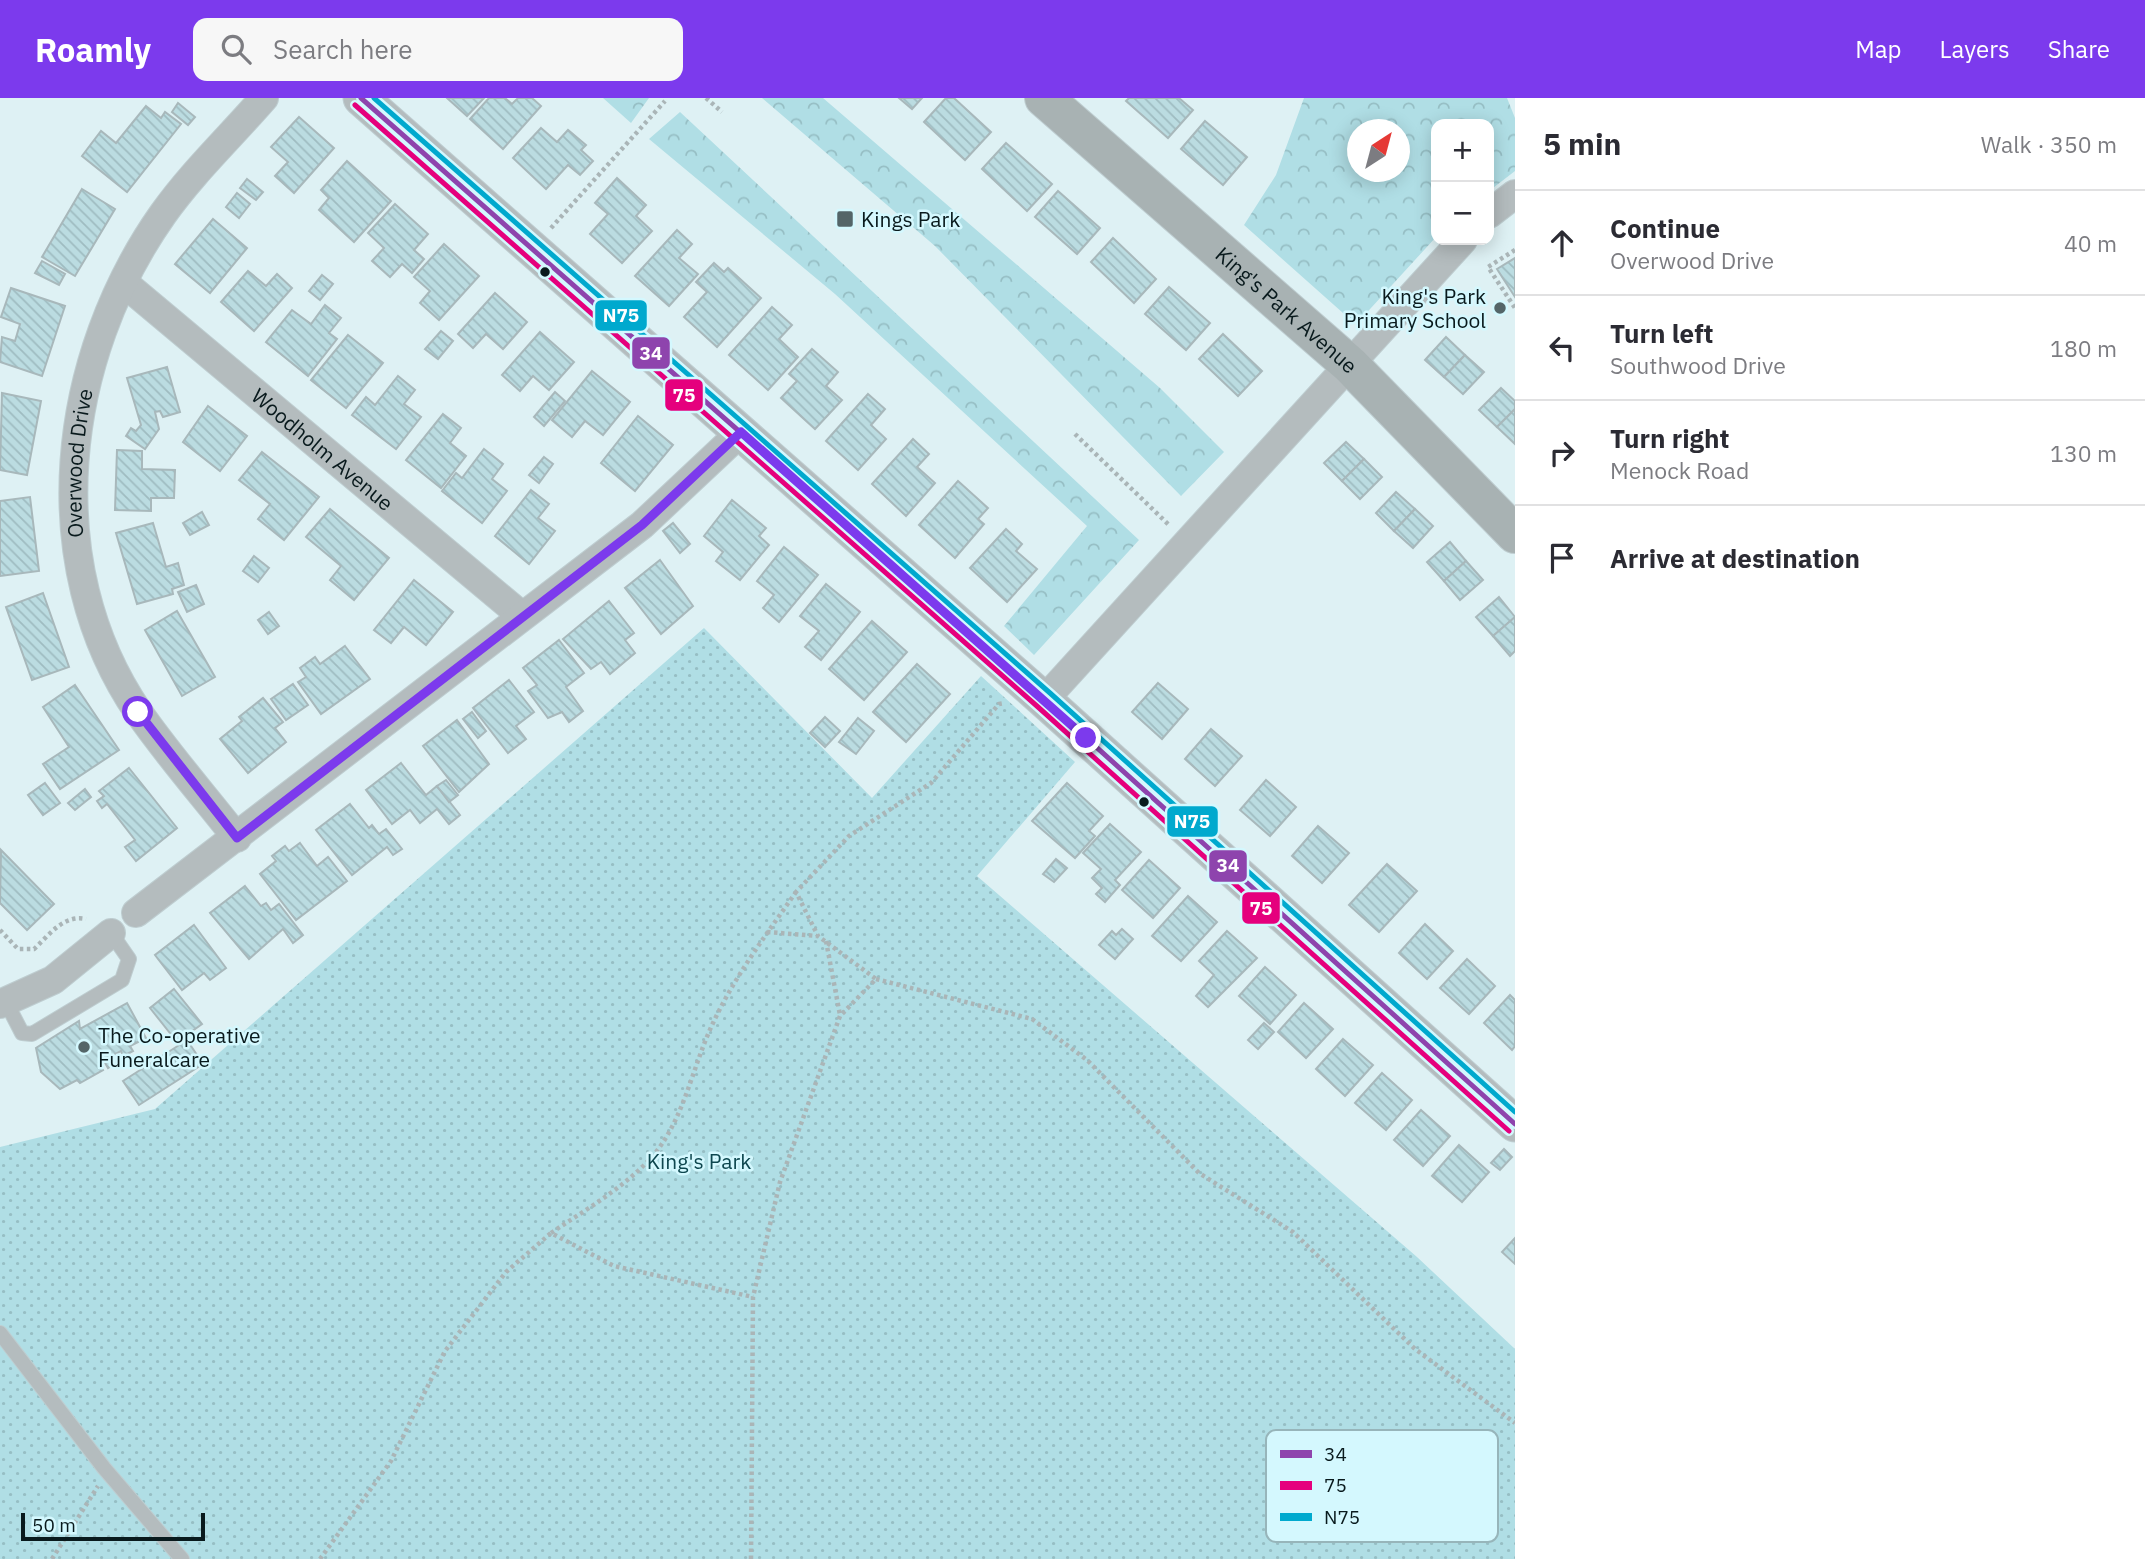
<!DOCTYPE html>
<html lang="en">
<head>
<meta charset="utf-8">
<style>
	:root { --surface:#fff; --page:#f7f7f7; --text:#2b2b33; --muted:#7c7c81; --line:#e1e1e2; --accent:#7c3aed }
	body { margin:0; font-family:"IBM Plex Sans",sans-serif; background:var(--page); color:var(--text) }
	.controls { position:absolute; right:21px; top:21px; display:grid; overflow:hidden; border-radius:14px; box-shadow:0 4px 18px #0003 }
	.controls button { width:63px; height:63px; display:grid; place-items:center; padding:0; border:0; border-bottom:2px solid var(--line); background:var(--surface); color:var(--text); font:35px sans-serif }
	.compass { position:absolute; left:1347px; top:21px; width:63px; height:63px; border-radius:50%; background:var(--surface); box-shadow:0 4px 18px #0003; rotate:36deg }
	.scale { position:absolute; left:21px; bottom:18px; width:184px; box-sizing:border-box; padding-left:7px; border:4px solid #091a1d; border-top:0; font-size:19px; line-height:24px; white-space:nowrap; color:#091a1d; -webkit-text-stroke:5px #d4f8fe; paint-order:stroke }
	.stop { position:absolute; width:21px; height:21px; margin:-16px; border:5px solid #7c3aed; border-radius:50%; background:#fff }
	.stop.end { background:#7c3aed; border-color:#fff; box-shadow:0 2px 7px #0008 }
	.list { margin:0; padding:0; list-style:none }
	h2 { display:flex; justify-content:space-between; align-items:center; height:91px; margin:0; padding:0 28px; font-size:30px }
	h2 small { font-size:23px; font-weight:400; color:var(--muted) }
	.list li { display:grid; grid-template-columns:46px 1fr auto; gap:21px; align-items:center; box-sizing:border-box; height:105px; padding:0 28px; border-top:2px solid var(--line) }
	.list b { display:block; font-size:26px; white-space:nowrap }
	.list p { margin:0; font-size:23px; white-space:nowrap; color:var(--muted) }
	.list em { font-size:23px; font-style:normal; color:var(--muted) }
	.icon { flex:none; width:38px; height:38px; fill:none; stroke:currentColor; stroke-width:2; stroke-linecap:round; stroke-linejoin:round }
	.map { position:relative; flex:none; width:1515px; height:1461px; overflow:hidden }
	header { display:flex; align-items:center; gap:42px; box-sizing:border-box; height:98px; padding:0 35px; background:var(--accent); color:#fff }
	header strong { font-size:33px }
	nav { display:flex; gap:38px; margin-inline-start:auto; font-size:24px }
	.search { width:490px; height:63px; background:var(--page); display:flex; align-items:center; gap:18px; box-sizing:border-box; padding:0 24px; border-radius:14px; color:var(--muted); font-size:26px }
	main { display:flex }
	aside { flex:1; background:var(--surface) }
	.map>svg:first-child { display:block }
</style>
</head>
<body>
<header>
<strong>Roamly</strong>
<div class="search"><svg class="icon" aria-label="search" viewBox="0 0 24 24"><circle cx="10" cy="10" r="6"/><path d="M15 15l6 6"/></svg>Search here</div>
<nav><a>Map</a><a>Layers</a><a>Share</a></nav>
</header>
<main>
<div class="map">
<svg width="1515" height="1461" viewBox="0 0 1515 1461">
	<defs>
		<pattern id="forest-crowns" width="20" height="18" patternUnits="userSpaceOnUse" patternTransform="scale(1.75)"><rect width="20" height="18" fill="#b0dee5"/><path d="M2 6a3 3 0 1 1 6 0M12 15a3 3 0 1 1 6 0" fill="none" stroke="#96bec4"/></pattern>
		<pattern id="park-dots" width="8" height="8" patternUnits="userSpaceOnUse" patternTransform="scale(1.75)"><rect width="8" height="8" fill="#b0dee5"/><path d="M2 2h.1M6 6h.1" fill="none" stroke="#96bec4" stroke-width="1.8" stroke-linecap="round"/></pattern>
		<pattern id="building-back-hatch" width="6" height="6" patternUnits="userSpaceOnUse" patternTransform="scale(1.75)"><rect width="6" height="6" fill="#bbdce1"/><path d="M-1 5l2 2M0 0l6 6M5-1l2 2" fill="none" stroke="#9fbcc1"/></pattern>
	</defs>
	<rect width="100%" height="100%" fill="#def1f4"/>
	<!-- forest -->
	<g fill="url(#forest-crowns)" fill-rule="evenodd">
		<polygon points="603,0 649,0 631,25"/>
		<polygon points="762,0 823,0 1160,290 1224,354 1181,398 935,148"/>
		<path d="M1304 0H1507L1515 20V73L1489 93V26H1436V139L1360 222 1352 223 1244 127 1276 77ZM1358 32H1400V74H1358Z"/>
		<polygon points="680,14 1139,442 1034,557 1004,528 1087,428 835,196 649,41"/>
	</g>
	<!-- park -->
	<polygon fill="url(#park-dots)" points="704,530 872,700 981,578 1075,664 977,778 1417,1159 1515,1251 1515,1461 0,1461 0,1049 155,1011"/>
	<!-- building -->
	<g fill="url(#building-back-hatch)" stroke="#a8b8bb" stroke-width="2">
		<polygon points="447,0 484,0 467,18"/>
		<polygon points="489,0 505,0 512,6 518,0 532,0 541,8 503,51 470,21"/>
		<polygon points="899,0 922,0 912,11"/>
		<polygon points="946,0 954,0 991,34 965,62 924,24"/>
		<polygon points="1129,0 1179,0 1193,12 1168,40 1126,3"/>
		<polygon points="178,5 195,19 188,27 172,14"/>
		<polygon points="146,8 161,20 165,14 181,26 127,94 82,58 101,33 116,45"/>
		<polygon points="299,19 334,50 294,95 275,78 288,64 271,49"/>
		<polygon points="1205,23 1247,59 1223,87 1181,51"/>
		<polygon points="541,30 557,44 568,32 586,47 581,52 593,63 580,77 568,67 546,91 513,60"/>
		<polygon points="1006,45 1052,86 1027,113 982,71"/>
		<polygon points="347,63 391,103 354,144 319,112 329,100 321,92"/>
		<polygon points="617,80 646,107 636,118 652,133 622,165 590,136 608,116 595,105"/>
		<polygon points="247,81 263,94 256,102 240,90"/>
		<polygon points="82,91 115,111 75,178 42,159"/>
		<polygon points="1058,93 1100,130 1077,156 1035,119"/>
		<polygon points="237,95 250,106 239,120 226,109"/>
		<polygon points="395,106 428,136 414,152 424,161 412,175 402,166 390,179 372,163 384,150 368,135"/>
		<polygon points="213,121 247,150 210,195 175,166"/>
		<polygon points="677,132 692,146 679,160 698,176 669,208 635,178"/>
		<polygon points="1113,140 1156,181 1134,205 1091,164"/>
		<polygon points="444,146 479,178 439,222 420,205 430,193 414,179"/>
		<polygon points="1515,160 1515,199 1497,171"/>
		<polygon points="42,163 65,176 59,187 35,175"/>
		<polygon points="714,165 724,174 728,170 761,200 717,249 684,219 707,194 696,184"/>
		<polygon points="248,173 266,188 277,176 292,190 254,233 221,204"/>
		<polygon points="322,177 333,186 320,202 309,193"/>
		<polygon points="1169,189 1210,225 1186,252 1145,216"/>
		<polygon points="11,190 65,208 42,278 0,264 2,239 15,243 20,226 1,219"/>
		<polygon points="495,195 527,224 503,251 486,236 473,250 458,236"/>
		<polygon points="325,207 341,220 329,235 337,241 308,278 266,244 292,212 311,226"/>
		<polygon points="772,209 792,227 779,241 798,259 768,292 729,257"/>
		<polygon points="441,233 453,243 438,261 425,251"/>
		<polygon points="540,234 574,264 549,292 533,278 520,293 502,277"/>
		<polygon points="1223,236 1262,273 1238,298 1199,261"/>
		<polygon points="348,237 383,265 346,310 311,282"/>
		<polygon points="1446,239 1465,257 1444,279 1425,262"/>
		<polygon points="812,251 838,274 826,288 842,302 815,331 781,300 797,283 789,276"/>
		<polygon points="1465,257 1484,274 1463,296 1444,279"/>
		<polygon points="167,269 180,314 163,319 160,313 155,314 159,331 145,351 126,338 131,330 136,333 141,327 127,280"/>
		<polygon points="592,273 630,304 603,337 585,323 572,339 552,322"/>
		<polygon points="398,278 415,292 404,306 421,319 396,351 352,317 366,299 375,307"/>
		<polygon points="1501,290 1515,303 1515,311 1497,329 1479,312"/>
		<polygon points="555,294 565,303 544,328 534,319"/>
		<polygon points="2,295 41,303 27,377 0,372"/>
		<polygon points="868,296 885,311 871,327 886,341 858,372 826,343"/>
		<polygon points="208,308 247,338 220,373 183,344"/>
		<polygon points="1515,311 1515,346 1497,329"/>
		<polygon points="443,316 461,330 450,345 466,358 441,390 406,362"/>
		<polygon points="638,318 673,347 635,393 601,365"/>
		<polygon points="913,341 929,356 917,369 935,385 906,418 872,386"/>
		<polygon points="1346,344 1364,361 1342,383 1324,365"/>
		<polygon points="484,351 503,366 492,381 507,393 482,425 442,393 456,375 462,380"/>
		<polygon points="117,352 142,353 142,371 175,372 174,400 151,400 151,413 115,412"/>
		<polygon points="262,354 319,399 284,442 258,421 270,406 239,382"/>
		<polygon points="544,359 553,366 539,385 529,377"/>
		<polygon points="1364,361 1382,379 1360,401 1342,383"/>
		<polygon points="958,383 988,410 978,421 984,426 955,460 919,427"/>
		<polygon points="531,392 549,406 538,420 555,433 529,466 495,438"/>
		<polygon points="1396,394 1415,411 1394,433 1376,415"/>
		<polygon points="30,399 39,473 0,478 0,403"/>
		<polygon points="732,402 766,430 759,438 769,447 740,482 716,463 723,454 704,438"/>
		<polygon points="330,411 389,460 354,502 330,482 341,468 306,439"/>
		<polygon points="1415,411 1433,428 1413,450 1394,433"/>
		<polygon points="202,414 209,427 190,437 183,425"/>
		<polygon points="153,425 166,469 178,465 184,487 172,491 173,496 137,506 116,435"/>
		<polygon points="673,425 690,446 680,455 663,433"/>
		<polygon points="1006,431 1022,446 1016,453 1037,471 1007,504 970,470"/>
		<polygon points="1450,444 1466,463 1444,483 1427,464"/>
		<polygon points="784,449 818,477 779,524 763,510 774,497 757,483"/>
		<polygon points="254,458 269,470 258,484 243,473"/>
		<polygon points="660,462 693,508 661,536 625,490"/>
		<polygon points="1466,463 1483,482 1460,502 1444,483"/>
		<polygon points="414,482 453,514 426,547 404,529 391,545 374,532"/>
		<polygon points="826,486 860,514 821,562 805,549 819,533 800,518"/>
		<polygon points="196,487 204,506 187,514 178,494"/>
		<polygon points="43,495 69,569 32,582 6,509"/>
		<polygon points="1499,499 1515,519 1493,538 1476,519"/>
		<polygon points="609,503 634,535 625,542 635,555 610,576 601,564 591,571 563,541"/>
		<polygon points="177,513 215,579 182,598 145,532"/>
		<polygon points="269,514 279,528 268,536 258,522"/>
		<polygon points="1515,519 1515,553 1510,558 1493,538"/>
		<polygon points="872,523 907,554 864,602 829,571"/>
		<polygon points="559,542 584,575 566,589 583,613 569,624 562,614 548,620 528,593 537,587 523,570"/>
		<polygon points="345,548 370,581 321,616 298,584 306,579 300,570 315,559 320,566"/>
		<polygon points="917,566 950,596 906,644 873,614"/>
		<polygon points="509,582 534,614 516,628 526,641 508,655 473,610"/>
		<polygon points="1158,585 1188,611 1162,641 1132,614"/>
		<polygon points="293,586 308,607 286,622 271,601"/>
		<polygon points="75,587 119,652 60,691 43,666 69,649 43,609"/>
		<polygon points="263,600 283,624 275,630 286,644 248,675 220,641 242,623 239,619"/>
		<polygon points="472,614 486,633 478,640 463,621"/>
		<polygon points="825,619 840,633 825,649 810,635"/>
		<polygon points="858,620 874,633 856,656 839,644"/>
		<polygon points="457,622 489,666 459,694 423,648"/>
		<polygon points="1211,631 1242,658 1215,688 1185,661"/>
		<polygon points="401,665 426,697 437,688 460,717 449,726 437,711 420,725 410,712 392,726 366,692"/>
		<polygon points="129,670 177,730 136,763 125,749 135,742 107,706 102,710 97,703 104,698 99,693"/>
		<polygon points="446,682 458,697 449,704 437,688"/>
		<polygon points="1266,682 1296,709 1270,738 1240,712"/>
		<polygon points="45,685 60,705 43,717 28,697"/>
		<polygon points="1067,685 1103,718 1089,733 1095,738 1075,760 1032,723"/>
		<polygon points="85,691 91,699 75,712 68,705"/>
		<polygon points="350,706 369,730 372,727 379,736 386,731 402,751 393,757 387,749 352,777 316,732"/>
		<polygon points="1110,726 1141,754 1115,782 1120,787 1105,804 1096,796 1102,790 1092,780 1101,771 1083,755"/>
		<polygon points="1318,728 1349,755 1322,785 1292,758"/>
		<polygon points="300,745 317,768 328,759 347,783 296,822 260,776 276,763 272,758 285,748 289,753"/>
		<polygon points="1,752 54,806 27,832 0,805"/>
		<polygon points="1056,761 1067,770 1054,784 1043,776"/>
		<polygon points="1149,762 1180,790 1153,820 1122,792"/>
		<polygon points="1387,766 1417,793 1379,834 1349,807"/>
		<polygon points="245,788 261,808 266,805 271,812 279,806 303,837 293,845 283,831 249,861 210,815"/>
		<polygon points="1188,798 1217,824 1181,863 1152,838"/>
		<polygon points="1425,826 1453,853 1427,881 1399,855"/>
		<polygon points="194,827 226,870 210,882 204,875 182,892 155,857"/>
		<polygon points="1122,831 1133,841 1115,861 1099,847 1112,833 1116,837"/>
		<polygon points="1227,833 1257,860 1208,909 1196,898 1214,877 1199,863"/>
		<polygon points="1467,861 1495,888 1469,916 1440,890"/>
		<polygon points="1265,869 1296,897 1270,926 1239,898"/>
		<polygon points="174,891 202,926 177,944 150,910"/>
		<polygon points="1510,897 1515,902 1515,948 1512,952 1484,925"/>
		<polygon points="127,905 146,940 130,948 133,953 123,958 121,953 112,958 116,965 108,970 104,963 99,965 103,972 80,985 77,982 60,991 41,974 36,950 79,923 80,931"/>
		<polygon points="1304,905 1333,931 1306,960 1278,934"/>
		<polygon points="1264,925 1274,934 1258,951 1248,942"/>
		<polygon points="1343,941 1373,967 1345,998 1316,971"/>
		<polygon points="187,942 203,966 139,1007 123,983"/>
		<polygon points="1382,975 1412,1002 1386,1032 1355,1005"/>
		<polygon points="1421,1012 1450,1038 1423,1068 1394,1042"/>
		<polygon points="1459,1047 1489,1074 1462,1104 1432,1078"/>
		<polygon points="1504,1051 1512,1059 1500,1072 1491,1065"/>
		<polygon points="1515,1140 1515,1166 1502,1154"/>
	</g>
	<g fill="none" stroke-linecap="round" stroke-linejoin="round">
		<defs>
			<g id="service">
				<polyline points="6,904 22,935 32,936 122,882 129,861 111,835"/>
				<polyline points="0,1235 104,1370 182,1461"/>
			</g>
			<g id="minor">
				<polyline points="1489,116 1515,96"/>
				<path id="s1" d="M124 185 522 518"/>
				<polyline points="1044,602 1463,142"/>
				<path id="s2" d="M237 740C205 699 169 658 139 615 36 465 62 259 163 116 192 75 231 38 264 0"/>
				<polyline points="136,815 642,427 741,334"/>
				<polyline points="0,906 53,882 111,835"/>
			</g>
			<polyline id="tertiary" points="361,0 1044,602 1515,1026"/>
			<g id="secondary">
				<path id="s3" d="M1044 0 1350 267 1515 436"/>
			</g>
		</defs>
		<!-- service casing -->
		<use href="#service" stroke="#becdd0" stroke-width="16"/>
		<!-- minor casing -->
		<use href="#minor" stroke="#becdd0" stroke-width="30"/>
		<!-- tertiary casing -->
		<use href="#tertiary" stroke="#becdd0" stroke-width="37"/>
		<!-- secondary casing -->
		<use href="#secondary" stroke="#becdd0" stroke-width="40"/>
		<!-- path -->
		<g stroke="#aab5b7" stroke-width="4.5" stroke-dasharray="3.5 3.5" stroke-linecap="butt">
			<polyline points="706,0 722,14"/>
			<polyline points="551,130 665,3"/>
			<polyline points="1515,152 1488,169 1515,210"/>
			<polyline points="1075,336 1170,428"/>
			<path d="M0 832 18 851H34C49 837 64 816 86 821"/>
			<polyline points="767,834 817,838"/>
			<polyline points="826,843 840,917"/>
			<polyline points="876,881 1032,921 1087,962 1199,1075 1293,1134 1415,1251 1515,1325"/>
			<path d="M551 1135C585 1112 622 1091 650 1061 684 1024 692 969 713 925 735 878 766 837 796 794"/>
			<polyline points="52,1461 98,1388"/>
			<polyline points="320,1461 391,1363 445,1253 506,1174 551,1135 614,1168 753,1199"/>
			<polyline points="751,1461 753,1199 780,1084 840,918 876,881 818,838 796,794 849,738 931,685 999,606 1005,605"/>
		</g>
		<!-- service -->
		<use href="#service" stroke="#b4bcbe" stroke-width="14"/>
		<!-- minor -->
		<use href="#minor" stroke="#b4bcbe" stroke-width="28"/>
		<!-- tertiary -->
		<use href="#tertiary" stroke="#b4bcbe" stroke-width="35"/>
		<!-- secondary -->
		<use href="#secondary" stroke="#a8b2b3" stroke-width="38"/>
		<defs>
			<polyline id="bus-1" points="361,0 1044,602 1515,1026"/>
			<polyline id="bus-2" points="355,7 1038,609 1509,1033"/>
			<polyline id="bus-3" points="374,0 1050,595 1515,1014"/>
		</defs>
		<!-- bus-1 casing -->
		<use href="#bus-1" stroke="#d4f8fe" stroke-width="10"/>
		<!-- bus-2 casing -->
		<use href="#bus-2" stroke="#d4f8fe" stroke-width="10"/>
		<!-- bus-3 casing -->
		<use href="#bus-3" stroke="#d4f8fe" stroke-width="10"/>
		<!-- bus-1 -->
		<use href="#bus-1" stroke="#8e44ad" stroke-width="5"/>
		<!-- bus-2 -->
		<use href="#bus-2" stroke="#e5007d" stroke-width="5"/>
		<!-- bus-3 -->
		<use href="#bus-3" stroke="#00a9ce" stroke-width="5"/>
	</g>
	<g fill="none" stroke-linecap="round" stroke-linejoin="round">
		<!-- route -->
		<polyline stroke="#7c3aed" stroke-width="9" points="138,614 237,740 642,427 741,334 1086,640"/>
	</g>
	<!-- markers -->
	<g fill="#546568" stroke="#d4f8fe" stroke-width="2.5">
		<rect x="836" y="112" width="18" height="18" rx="3.5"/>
		<circle cx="1500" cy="210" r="7"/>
		<circle cx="84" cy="949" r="7"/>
	</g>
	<g fill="#091a1d" stroke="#d4f8fe" stroke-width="2.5">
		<circle cx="545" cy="174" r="6"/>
		<circle cx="1144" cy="704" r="6"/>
	</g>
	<g text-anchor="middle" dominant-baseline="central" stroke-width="5" stroke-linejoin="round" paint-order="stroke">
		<!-- poi labels -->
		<g font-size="21" fill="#091a1d" stroke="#d4f8fe" text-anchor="start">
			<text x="861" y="121">Kings Park</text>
			<text x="1486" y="198" text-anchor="end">King's Park<tspan x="1486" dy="24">Primary School</tspan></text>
			<text x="98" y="937">The Co-operative<tspan x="98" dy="24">Funeralcare</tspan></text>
		</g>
		<!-- street labels -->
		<g font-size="21" fill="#091a1d" stroke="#d4f8fe">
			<text stroke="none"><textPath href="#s3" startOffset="322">King's Park Avenue</textPath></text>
			<text stroke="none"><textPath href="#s1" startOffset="259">Woodholm Avenue</textPath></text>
			<text stroke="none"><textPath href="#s2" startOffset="422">Overwood Drive</textPath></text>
		</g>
		<!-- park labels -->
		<g font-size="21" fill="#0e474f" stroke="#d4f8fe">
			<text x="699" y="1063">King's Park</text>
		</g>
	</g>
	<!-- legend -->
	<rect x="1266" y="1332" width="232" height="112" rx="10" fill="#d4f8fe" stroke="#97b5ba" stroke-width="2"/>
	<rect x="1280" y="1352" width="32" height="8" fill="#8e44ad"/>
	<rect x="1280" y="1383" width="32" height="9" fill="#e5007d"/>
	<rect x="1280" y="1415" width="32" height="8" fill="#00a9ce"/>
	<g font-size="19" fill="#091a1d">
		<text x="1324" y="1363">34</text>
		<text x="1324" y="1394">75</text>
		<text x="1324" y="1426">N75</text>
	</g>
	<g stroke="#d4f8fe" stroke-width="2.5">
		<rect x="594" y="201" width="54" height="33" rx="7" fill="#00a9ce"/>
		<rect x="631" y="238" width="40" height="34" rx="7" fill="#8e44ad"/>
		<rect x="664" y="280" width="40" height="34" rx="7" fill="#e5007d"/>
		<rect x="1166" y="707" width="53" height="33" rx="7" fill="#00a9ce"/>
		<rect x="1208" y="751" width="40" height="34" rx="7" fill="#8e44ad"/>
		<rect x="1241" y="793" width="40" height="34" rx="7" fill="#e5007d"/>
	</g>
	<g font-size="19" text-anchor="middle" font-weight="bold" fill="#fff">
		<text x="621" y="224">N75</text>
		<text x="651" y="262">34</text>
		<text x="684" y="304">75</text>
		<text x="1192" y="730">N75</text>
		<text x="1228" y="774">34</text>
		<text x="1261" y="817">75</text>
	</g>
</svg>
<div class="controls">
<button>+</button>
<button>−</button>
</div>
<svg class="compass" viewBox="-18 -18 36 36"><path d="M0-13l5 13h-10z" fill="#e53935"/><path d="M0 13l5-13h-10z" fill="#7c7c81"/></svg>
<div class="scale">50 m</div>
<div class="stop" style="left:138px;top:614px"></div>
<div class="stop end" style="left:1086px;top:640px"></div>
</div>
<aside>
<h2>5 min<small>Walk · 350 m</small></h2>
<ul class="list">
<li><svg class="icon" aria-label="ahead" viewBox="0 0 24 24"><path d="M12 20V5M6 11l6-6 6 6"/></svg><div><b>Continue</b><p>Overwood Drive</p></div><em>40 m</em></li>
<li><svg class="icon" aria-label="left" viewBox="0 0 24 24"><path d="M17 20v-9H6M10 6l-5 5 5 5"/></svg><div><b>Turn left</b><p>Southwood Drive</p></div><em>180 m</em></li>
<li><svg class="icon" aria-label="right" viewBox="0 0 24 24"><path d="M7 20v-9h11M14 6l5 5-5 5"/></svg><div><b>Turn right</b><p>Menock Road</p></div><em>130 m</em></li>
<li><svg class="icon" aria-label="arrive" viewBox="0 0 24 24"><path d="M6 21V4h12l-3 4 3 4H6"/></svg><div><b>Arrive at destination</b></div></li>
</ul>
</aside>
</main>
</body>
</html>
